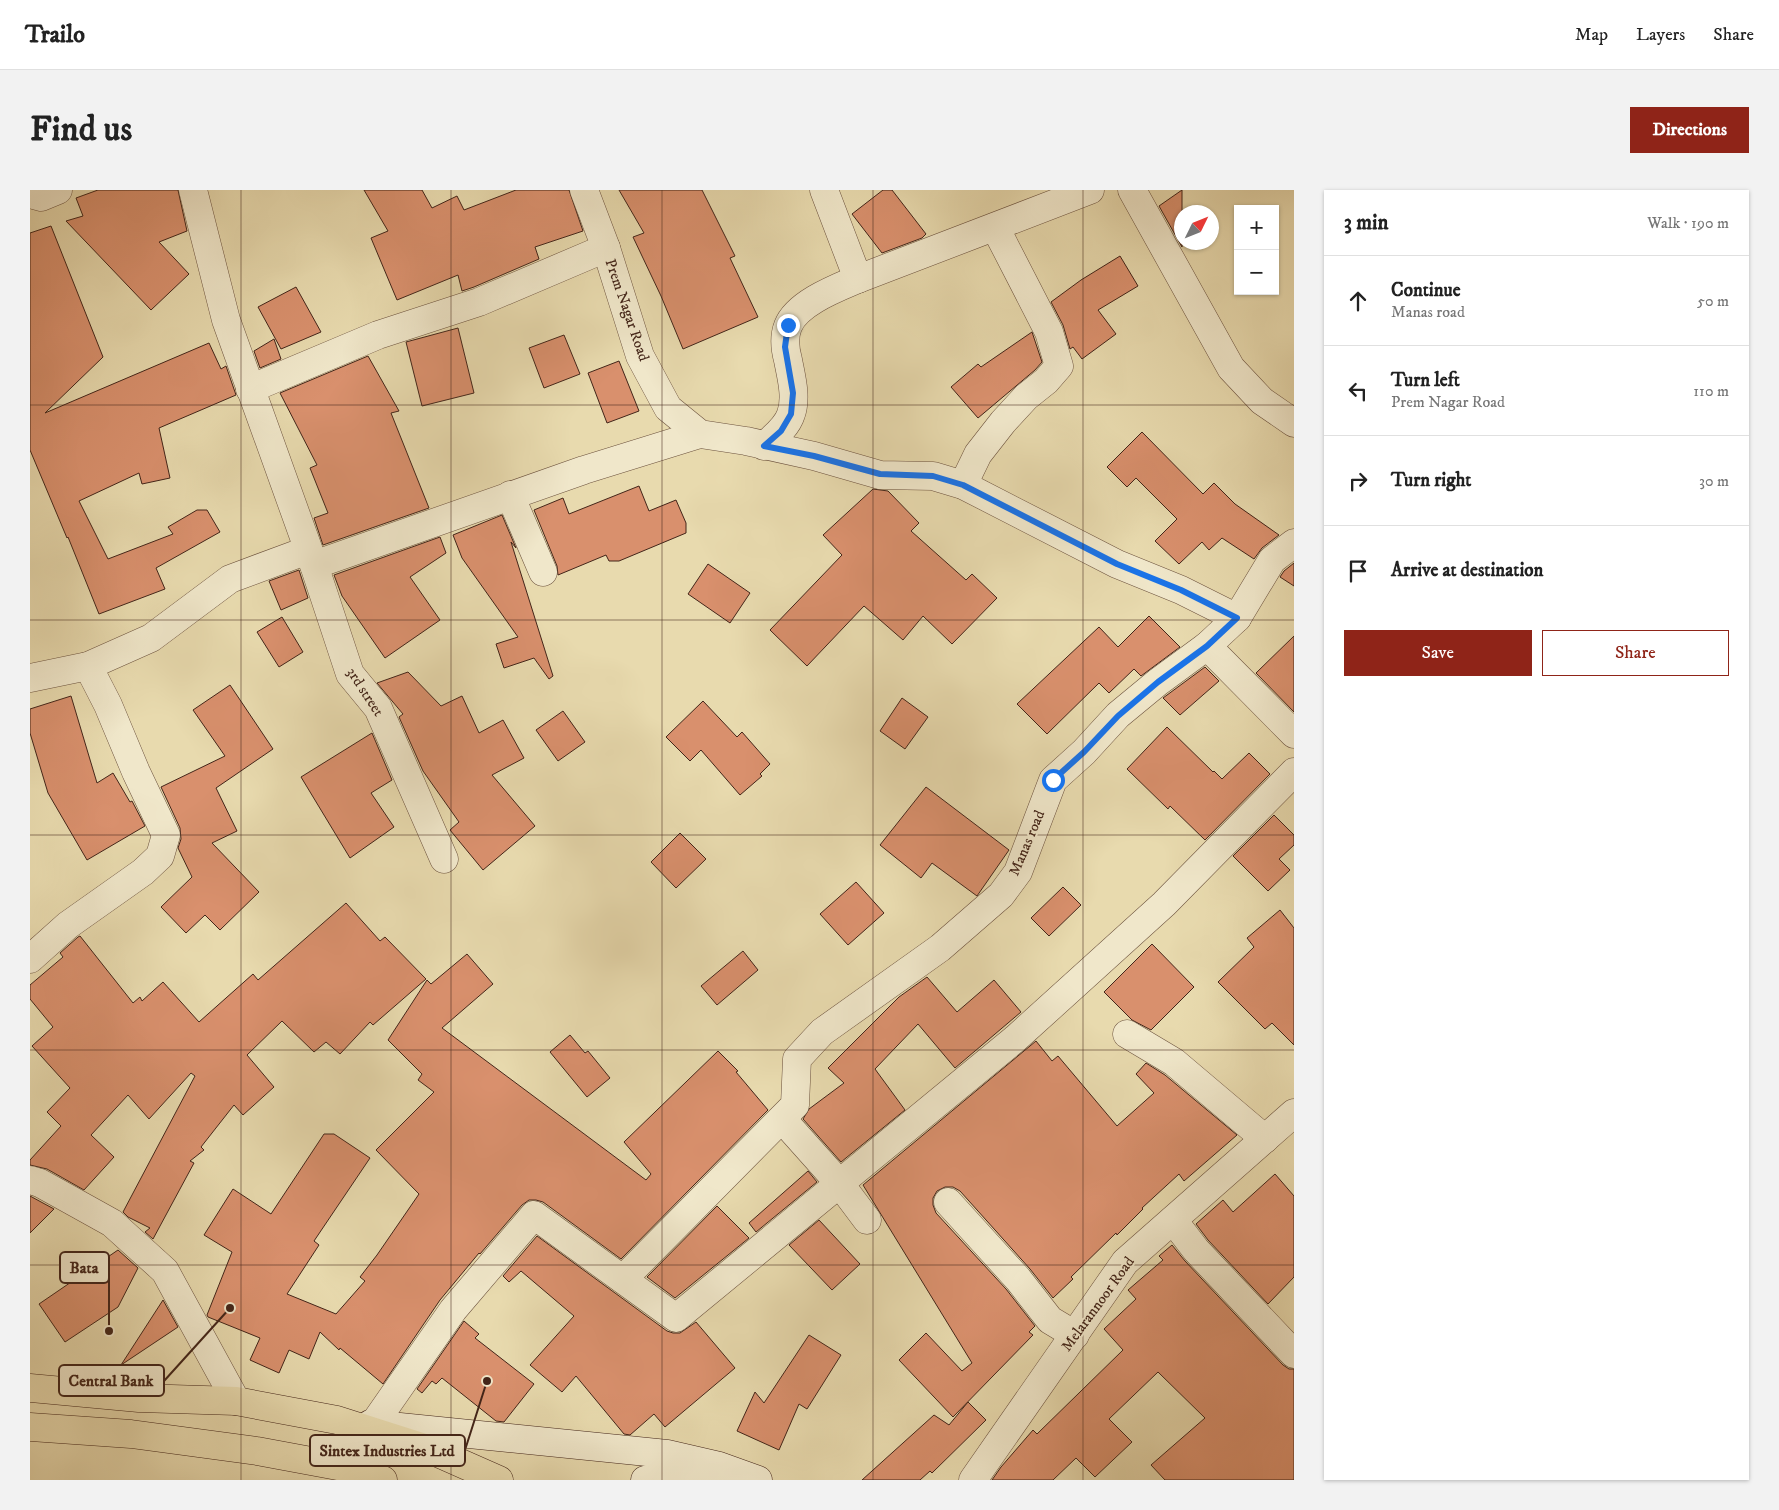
<!DOCTYPE html>
<html lang="en">
<head>
<meta charset="utf-8">
<style>
	:root { --surface:#fff; --page:#f2f2f2; --text:#222; --muted:#767676; --line:#e0e0e0; --accent:#8f2418 }
	body { margin:0; font-family:"IM FELL DW Pica",serif; background:var(--page); color:var(--text) }
	.controls { position:absolute; right:15px; top:15px; display:grid; overflow:hidden; border-radius:0px; box-shadow:0 1px 4px #0004 }
	.controls button { width:45px; height:45px; display:grid; place-items:center; padding:0; border:0; border-bottom:1px solid var(--line); background:var(--surface); color:var(--text); font:25px sans-serif }
	.compass { position:absolute; left:1144px; top:15px; width:45px; height:45px; border-radius:50%; background:var(--surface); box-shadow:0 1px 4px #0004; rotate:47deg }
	.stop { position:absolute; width:15px; height:15px; margin:-11px; border:4px solid #1a73e8; border-radius:50%; background:#fff }
	.stop.end { background:#1a73e8; border-color:#fff; box-shadow:0 1px 5px #0008 }
	.list { margin:0; padding:0; list-style:none }
	h2 { display:flex; justify-content:space-between; align-items:center; height:65px; margin:0; padding:0 20px; font-size:21px }
	h2 small { font-size:16px; font-weight:400; color:var(--muted) }
	.list li { display:grid; grid-template-columns:32px 1fr auto; gap:15px; align-items:center; box-sizing:border-box; height:90px; padding:0 20px; border-top:1px solid var(--line) }
	.list b { display:block; font-size:19px; white-space:nowrap }
	.list p { margin:0; font-size:16px; white-space:nowrap; color:var(--muted) }
	.list em { font-size:16px; font-style:normal; color:var(--muted) }
	.actions { display:flex; gap:10px; padding:15px 20px }
	.actions a { flex:1; padding:11px 0; border:1px solid var(--accent); border-radius:0px; text-align:center; font-size:18px; color:var(--accent) }
	.actions .main { background:var(--accent); color:#fff }
	.icon { flex:none; width:28px; height:28px; fill:none; stroke:currentColor; stroke-width:2; stroke-linecap:round; stroke-linejoin:round }
	.map { position:relative; flex:none; width:1264px; height:1290px; overflow:hidden; border-radius:0px }
	header { display:flex; align-items:center; gap:30px; box-sizing:border-box; height:70px; padding:0 25px; background:var(--surface); border-bottom:1px solid var(--line) }
	header strong { font-size:24px }
	nav { display:flex; gap:28px; margin-inline-start:auto; font-size:18px }
	.intro { display:flex; align-items:center; justify-content:space-between; box-sizing:border-box; height:120px; padding:0 30px }
	h1 { margin:0; font-size:35px }
	.button { padding:12px 22px; border-radius:0px; background:var(--accent); color:#fff; font-size:18px; font-weight:700 }
	main { display:flex; gap:30px; padding:0 30px }
	aside { flex:1; background:var(--surface); border-radius:0px; box-shadow:0 1px 4px #0004 }
	.map>svg:first-child { display:block }
</style>
</head>
<body>
<header>
<strong>Trailo</strong>
<nav><a>Map</a><a>Layers</a><a>Share</a></nav>
</header>
<div class="intro"><h1>Find us</h1><a class="button">Directions</a></div>
<main>
<div class="map">
<svg width="1264" height="1290" viewBox="0 0 1264 1290">
	<rect width="100%" height="100%" fill="#e8daae"/>
	<filter id="stains"><feTurbulence type="fractalNoise" baseFrequency=".004" numOctaves="4"/><feColorMatrix values="0 0 0 0 .2 0 0 0 0 .09 0 0 0 0 .02 0 0 0 .5 -.17"/></filter>
	<radialGradient id="worn" r=".72"><stop offset=".6" stop-color="#630" stop-opacity="0"/><stop offset="1" stop-color="#630" stop-opacity=".3"/></radialGradient>
	<!-- building -->
	<g fill="#d9906d" stroke="#432519">
		<polygon points="68,0 148,0 157,41 129,52 159,84 121,120 36,31 53,26 46,8"/>
		<polygon points="334,0 392,0 402,18 427,6 434,20 486,0 539,0 553,41 505,57 509,69 444,97 432,101 428,85 367,110 341,48 358,41"/>
		<polygon points="589,0 672,0 705,66 700,68 728,127 653,159 631,106 603,47 614,43"/>
		<polygon points="853,0 862,0 896,44 892,48 852,63 822,24"/>
		<polygon points="1152,0 1152,57 1129,16"/>
		<polygon points="21,36 73,167 15,223 179,153 191,179 196,176 206,205 129,238 140,288 112,294 109,283 49,311 78,369 143,344 138,337 167,320 177,320 190,342 126,378 135,399 69,424 38,347 37,348 0,260 0,43"/>
		<polygon points="1090,66 1108,96 1068,120 1086,144 1052,169 1043,157 1040,159 1033,135 1021,112 1051,90"/>
		<polygon points="266,97 291,142 251,159 228,117"/>
		<polygon points="428,138 444,203 392,216 376,152"/>
		<polygon points="1002,142 1012,172 1005,180 948,228 921,197 948,174 951,177"/>
		<polygon points="534,145 550,184 514,198 499,158"/>
		<polygon points="244,149 251,169 230,178 224,161"/>
		<polygon points="338,166 369,221 361,223 399,318 293,355 284,328 298,323 280,278 287,275 250,203"/>
		<polygon points="589,171 609,221 577,233 558,183"/>
		<polygon points="1112,242 1173,304 1184,293 1205,314 1249,345 1232,358 1224,369 1192,348 1179,360 1172,352 1149,374 1125,351 1147,329 1106,288 1097,297 1077,277"/>
		<polygon points="609,296 619,321 646,310 656,333 656,343 589,371 579,371 576,365 528,385 527,376 504,320 533,308 539,324"/>
		<polygon points="843,299 858,301 889,333 881,341 936,390 942,384 967,408 922,454 893,426 873,450 834,416 777,476 740,440 812,365 793,345"/>
		<polygon points="472,325 486,358 481,352 523,486 519,489 504,468 474,478 466,454 488,447 432,368 423,345"/>
		<polygon points="410,347 416,363 380,387 410,430 355,468 312,406 304,385"/>
		<polygon points="1264,373 1264,396 1250,387 1254,381"/>
		<polygon points="678,374 720,403 700,433 658,404"/>
		<polygon points="269,380 278,408 251,420 239,391"/>
		<polygon points="1119,426 1150,457 1111,486 1104,479 1079,503 1069,493 1017,544 987,514 1069,437 1088,457"/>
		<polygon points="252,427 273,462 249,477 227,442"/>
		<polygon points="1264,446 1264,522 1226,483"/>
		<polygon points="1175,477 1189,491 1150,525 1133,508"/>
		<polygon points="378,482 411,516 432,506 449,543 473,530 494,568 462,585 505,636 453,680 420,640 429,632 393,581 369,527 373,524 347,493"/>
		<polygon points="200,495 243,559 186,598 207,641 182,653 229,702 190,740 175,725 156,743 131,717 162,687 148,658 151,649 150,638 131,597 195,566 163,520"/>
		<polygon points="41,506 67,593 83,583 100,612 102,611 115,636 57,670 18,603 0,543 0,519"/>
		<polygon points="872,508 898,527 875,559 850,541"/>
		<polygon points="673,511 707,547 712,542 740,574 730,584 732,586 710,605 671,560 660,571 636,547"/>
		<polygon points="533,521 555,552 528,571 506,540"/>
		<polygon points="1137,537 1183,582 1184,581 1192,589 1219,563 1240,584 1175,650 1140,616 1138,619 1097,579"/>
		<polygon points="342,543 362,590 341,603 364,637 320,668 271,587"/>
		<polygon points="896,597 979,660 947,706 902,673 891,688 850,655"/>
		<polygon points="1244,625 1264,645 1264,655 1249,669 1260,680 1238,701 1203,666"/>
		<polygon points="650,643 676,669 646,698 621,672"/>
		<polygon points="826,692 854,723 818,755 790,724"/>
		<polygon points="1033,697 1051,715 1019,746 1001,728"/>
		<polygon points="316,713 350,751 355,747 396,789 343,835 340,832 310,864 296,852 284,862 252,831 217,865 244,897 213,925 204,915 171,957 174,960 160,971 164,973 123,1049 115,1042 120,1038 98,1027 93,1022 165,886 161,883 119,929 98,905 61,945 84,967 54,1000 17,979 0,975 0,970 31,936 17,922 40,898 2,856 23,837 0,809 0,795 33,767 30,763 48,747 50,746 103,813 110,807 112,811 133,792 169,832 223,784 228,790"/>
		<polygon points="1250,720 1264,738 1264,855 1242,833 1235,839 1188,792 1224,757 1217,748"/>
		<polygon points="1122,754 1164,797 1121,840 1102,830 1074,802"/>
		<polygon points="713,761 728,780 687,815 671,796"/>
		<polygon points="437,764 463,794 412,838 616,990 621,984 594,952 688,861 708,881 706,882 738,920 591,1069 513,1012 506,1010 499,1010 492,1015 450,1064 449,1063 410,1110 353,1194 310,1158 309,1160 290,1142 279,1169 259,1160 249,1183 220,1170 230,1148 178,1127 177,1125 202,1062 174,1045 203,999 241,1024 294,944 304,944 340,968 284,1051 289,1055 257,1104 306,1124 335,1091 330,1087 347,1065 389,1004 346,960 404,902 388,890 392,884 358,850 397,790 401,794"/>
		<polygon points="897,787 927,822 964,790 991,822 925,878 888,834 845,879 875,920 811,972 773,929 779,919 814,893 798,878 869,807"/>
		<polygon points="540,845 555,863 558,861 580,888 557,907 520,862"/>
		<polygon points="1006,851 1022,871 1028,866 1087,936 1124,903 1106,884 1116,873 1135,885 1207,945 1154,991 1149,984 1112,1018 1113,1019 1087,1045 1086,1043 1041,1087 1043,1089 1023,1108 1000,1079 930,1001 923,997 915,997 907,1001 903,1008 903,1015 906,1023 976,1099 1005,1136 999,1142 1003,1145 923,1227 869,1170 896,1143 932,1181 942,1173 833,995"/>
		<polygon points="778,981 787,992 726,1042 719,1033"/>
		<polygon points="1245,984 1264,1006 1264,1087 1238,1114 1178,1050 1166,1034 1193,1010 1203,1022"/>
		<polygon points="0,1006 24,1019 0,1043"/>
		<polygon points="687,1016 719,1048 645,1108 617,1087"/>
		<polygon points="789,1030 830,1074 802,1100 759,1055"/>
		<polygon points="507,1046 637,1141 643,1143 650,1143 666,1132 705,1178 635,1237 624,1224 600,1245 594,1244 546,1186 532,1202 500,1175 544,1126 491,1081 479,1092 473,1086"/>
		<polygon points="1142,1055 1155,1071 1253,1175 1259,1179 1264,1179 1264,1290 1135,1290 1121,1275 1175,1228 1128,1182 1079,1229 1102,1252 1065,1287 1046,1268 1023,1290 962,1290 971,1277 1003,1240 1007,1244 1093,1160 1074,1139 1106,1109 1098,1100 1133,1070 1129,1066"/>
		<polygon points="88,1060 108,1078 88,1117 35,1152 9,1114"/>
		<polygon points="133,1110 148,1137 91,1175"/>
		<polygon points="434,1131 449,1144 445,1148 504,1194 474,1232 466,1231 412,1188 406,1194 402,1191 392,1203 387,1199"/>
		<polygon points="779,1145 811,1165 777,1219 769,1214 749,1260 707,1241 725,1202 734,1213"/>
		<polygon points="938,1212 956,1230 902,1283 900,1281 890,1290 832,1290 904,1225 919,1235"/>
	</g>
	<g fill="none" stroke-linecap="round" stroke-linejoin="round">
		<defs>
			<g id="minor">
				<polyline points="163,0 196,130 284,375 320,484 348,518 414,669"/>
				<polyline points="554,0 576,58 610,166 638,218 670,244 716,251 784,266 850,285 903,286 933,295 1087,374 1151,400 1207,428 1242,370 1264,353"/>
				<polyline points="794,0 828,89"/>
				<polyline points="1102,0 1201,178 1232,211 1264,233"/>
				<polyline points="0,4 11,7 28,0"/>
				<polyline points="220,199 348,145 449,112 576,58"/>
				<path d="M734 256C744 247 757 237 761 224 767 207 761 186 758 170 755 159 754 146 758 136 767 113 807 98 828 89L1060 0"/>
				<polyline points="933,295 948,264 973,232 996,207 1016,191 1029,176 1019,142 965,37"/>
				<polyline points="480,305 513,382"/>
				<polyline points="284,375 554,280 670,244"/>
				<polyline points="1177,456 1264,544"/>
				<polyline points="0,488 58,476 121,448 200,389 278,360"/>
				<polyline points="0,769 38,735 113,682 130,666 136,645 106,582 78,515 58,476"/>
				<polyline points="1097,844 1144,872 1235,949"/>
				<polyline points="752,929 810,994 837,1030"/>
				<polyline points="0,990 10,993 82,1033 135,1081 206,1211"/>
				<polyline points="918,1012 988,1089 1020,1130 1045,1145"/>
				<polyline points="1143,1030 1166,1060 1264,1164"/>
				<polyline points="593,1089 765,915 767,869 792,842 910,758 971,705 988,682 1023,590 1054,562 1088,525 1128,492 1177,456 1207,428"/>
				<polyline points="343,1235 423,1120 504,1025 646,1128 985,849 1134,714 1264,582"/>
			</g>
			<polyline id="tertiary" points="943,1290 1095,1072 1264,923"/>
			<g id="secondary">
				<polyline points="340,1234 637,1264 689,1276 728,1290"/>
				<polyline points="615,1290 633,1285 678,1283"/>
			</g>
			<g id="primary">
				<polyline points="0,1198 109,1208 206,1211 307,1230 401,1260 469,1290"/>
				<polyline points="0,1237 101,1244 227,1261 324,1279 353,1290"/>
			</g>
		</defs>
		<!-- minor casing -->
		<use href="#minor" stroke="#6c523e" stroke-width="29"/>
		<!-- tertiary casing -->
		<use href="#tertiary" stroke="#6c523e" stroke-width="29"/>
		<!-- secondary casing -->
		<use href="#secondary" stroke="#432519" stroke-width="29"/>
		<!-- primary casing -->
		<use href="#primary" stroke="#432519" stroke-width="29"/>
		<!-- minor -->
		<use href="#minor" stroke="#f0e7ca" stroke-width="28"/>
		<!-- tertiary -->
		<use href="#tertiary" stroke="#f0e7ca" stroke-width="28"/>
		<!-- secondary -->
		<use href="#secondary" stroke="#f0e7ca" stroke-width="28"/>
		<!-- primary -->
		<use href="#primary" stroke="#e8daae" stroke-width="28"/>
	</g>
	<g fill="none" stroke-linecap="round" stroke-linejoin="round">
		<!-- route -->
		<polyline stroke="#1a73e8" stroke-width="6" points="758,135 755,157 763,203 761,224 751,241 734,256 784,266 850,284 903,286 933,295 1087,374 1151,400 1207,428 1177,456 1128,492 1088,526 1054,562 1023,590"/>
	</g>
	<!-- grid -->
	<path fill="none" stroke="#432519" stroke-width="1" stroke-opacity="0.55" d="M211 0V1290M421 0V1290M632 0V1290M843 0V1290M1053 0V1290M0 215H1264M0 430H1264M0 645H1264M0 860H1264M0 1075H1264"/>
	<g text-anchor="middle" dominant-baseline="central" stroke-width="4" stroke-linejoin="round" paint-order="stroke">
		<!-- street labels -->
		<g font-size="15" fill="#432519" stroke="#f0e7ca">
			<text transform="translate(597 120) rotate(71)">Prem Nagar Road</text>
			<text transform="translate(335 502) rotate(57)">3rd street</text>
			<text transform="translate(997 653) rotate(-67)">Manas road</text>
			<text transform="translate(1068 1114) rotate(-54)">Melarannoor Road</text>
		</g>
	</g>
	<!-- callouts -->
	<path fill="none" stroke="#432519" stroke-width="2" d="M79 1141L79 1077M200 1118L134 1191M457 1191L435 1260"/>
	<g fill="#432519" stroke="#f0e7ca" stroke-width="2">
		<circle cx="79" cy="1141" r="5"/>
		<circle cx="200" cy="1118" r="5"/>
		<circle cx="457" cy="1191" r="5"/>
	</g>
	<g fill="#f0e7ca" stroke="#432519" stroke-width="2">
		<rect x="30" y="1062" width="49" height="31" rx="5"/>
		<rect x="29" y="1175" width="105" height="31" rx="5"/>
		<rect x="280" y="1245" width="155" height="31" rx="5"/>
	</g>
	<g font-size="16" text-anchor="middle" font-weight="bold" fill="#432519">
		<text x="54" y="1083">Bata</text>
		<text x="81" y="1196">Central Bank</text>
		<text x="357" y="1266">Sintex Industries Ltd</text>
	</g>
	<rect width="100%" height="100%" filter="url(#stains)"/>
	<rect width="100%" height="100%" fill="url(#worn)"/>
</svg>
<div class="controls">
<button>+</button>
<button>−</button>
</div>
<svg class="compass" viewBox="-18 -18 36 36"><path d="M0-13l5 13h-10z" fill="#e53935"/><path d="M0 13l5-13h-10z" fill="#767676"/></svg>
<div class="stop" style="left:1023px;top:590px"></div>
<div class="stop end" style="left:758px;top:135px"></div>
</div>
<aside>
<h2>3 min<small>Walk · 190 m</small></h2>
<ul class="list">
<li><svg class="icon" aria-label="ahead" viewBox="0 0 24 24"><path d="M12 20V5M6 11l6-6 6 6"/></svg><div><b>Continue</b><p>Manas road</p></div><em>50 m</em></li>
<li><svg class="icon" aria-label="left" viewBox="0 0 24 24"><path d="M17 20v-9H6M10 6l-5 5 5 5"/></svg><div><b>Turn left</b><p>Prem Nagar Road</p></div><em>110 m</em></li>
<li><svg class="icon" aria-label="right" viewBox="0 0 24 24"><path d="M7 20v-9h11M14 6l5 5-5 5"/></svg><div><b>Turn right</b></div><em>30 m</em></li>
<li><svg class="icon" aria-label="arrive" viewBox="0 0 24 24"><path d="M6 21V4h12l-3 4 3 4H6"/></svg><div><b>Arrive at destination</b></div></li>
</ul>
<div class="actions"><a class="main">Save</a><a>Share</a></div>
</aside>
</main>
</body>
</html>
